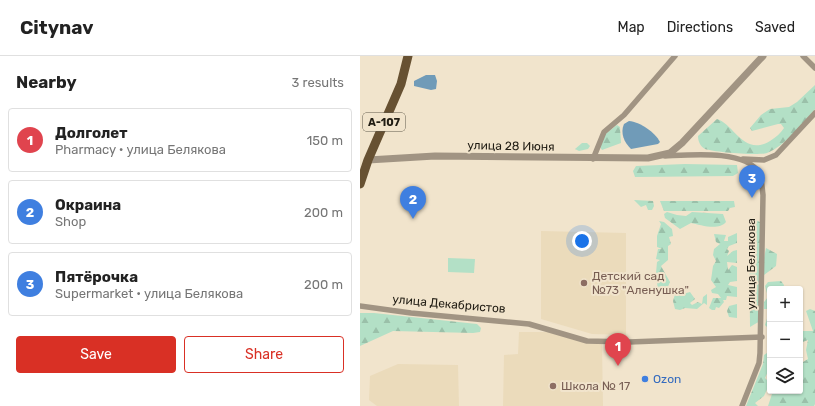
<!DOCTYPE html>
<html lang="en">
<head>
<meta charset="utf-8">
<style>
	:root { --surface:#fff; --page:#f2f2f2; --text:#222; --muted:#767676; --line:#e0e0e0; --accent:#d93025 }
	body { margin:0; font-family:Rubik,sans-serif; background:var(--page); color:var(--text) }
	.controls { position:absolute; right:12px; bottom:12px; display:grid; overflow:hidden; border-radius:4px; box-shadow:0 1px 3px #0004 }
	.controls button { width:36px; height:36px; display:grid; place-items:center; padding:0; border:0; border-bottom:1px solid var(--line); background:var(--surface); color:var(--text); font:20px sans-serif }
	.you { position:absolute; left:222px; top:185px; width:14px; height:14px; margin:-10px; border:3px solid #fff; border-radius:50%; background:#1a73e8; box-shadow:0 0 0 6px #1a73e833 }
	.badge { display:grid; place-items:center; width:26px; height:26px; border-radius:50%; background:var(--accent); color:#fff; font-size:13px; font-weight:700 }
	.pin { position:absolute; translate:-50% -33px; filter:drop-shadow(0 1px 2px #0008) }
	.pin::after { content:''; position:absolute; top:21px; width:14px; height:12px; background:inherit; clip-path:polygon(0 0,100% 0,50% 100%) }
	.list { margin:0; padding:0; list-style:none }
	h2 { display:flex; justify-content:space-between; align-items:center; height:52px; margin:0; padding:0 16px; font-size:17px }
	h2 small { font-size:13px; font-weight:400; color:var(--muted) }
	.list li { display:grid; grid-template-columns:26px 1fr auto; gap:12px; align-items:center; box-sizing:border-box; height:64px; margin:0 8px 8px; padding:0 8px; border:1px solid var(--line); border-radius:4px }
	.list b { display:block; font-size:15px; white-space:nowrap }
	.list p { margin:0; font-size:13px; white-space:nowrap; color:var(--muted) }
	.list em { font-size:13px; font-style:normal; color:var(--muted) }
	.actions { display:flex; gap:8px; padding:12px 16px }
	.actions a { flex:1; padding:9px 0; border:1px solid var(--accent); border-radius:4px; text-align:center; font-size:14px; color:var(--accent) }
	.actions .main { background:var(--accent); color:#fff }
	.icon { flex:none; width:22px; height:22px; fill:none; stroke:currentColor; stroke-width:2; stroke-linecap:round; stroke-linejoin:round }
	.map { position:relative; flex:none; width:455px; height:350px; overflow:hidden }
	header { display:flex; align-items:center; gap:24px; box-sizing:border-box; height:56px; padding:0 20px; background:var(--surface); border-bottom:1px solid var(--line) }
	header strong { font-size:19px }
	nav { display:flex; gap:22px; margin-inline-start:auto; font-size:14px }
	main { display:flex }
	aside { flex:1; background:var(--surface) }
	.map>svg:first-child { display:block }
</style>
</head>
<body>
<header>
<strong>Citynav</strong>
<nav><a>Map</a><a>Directions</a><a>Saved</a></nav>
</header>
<main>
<aside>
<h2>Nearby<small>3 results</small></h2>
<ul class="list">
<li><span class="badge" style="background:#e0444e">1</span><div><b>Долголет</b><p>Pharmacy · улица Белякова</p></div><em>150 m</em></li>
<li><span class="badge" style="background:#3f7fe0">2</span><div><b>Окраина</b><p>Shop</p></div><em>200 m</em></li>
<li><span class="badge" style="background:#3f7fe0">3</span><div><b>Пятёрочка</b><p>Supermarket · улица Белякова</p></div><em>200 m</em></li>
</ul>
<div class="actions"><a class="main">Save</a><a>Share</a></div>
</aside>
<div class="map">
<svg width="455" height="350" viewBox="0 0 455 350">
	<defs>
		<pattern id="forest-firs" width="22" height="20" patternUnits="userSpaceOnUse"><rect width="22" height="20" fill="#b3e0c6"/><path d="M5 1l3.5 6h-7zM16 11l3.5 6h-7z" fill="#9ac0a9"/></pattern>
	</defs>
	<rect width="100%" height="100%" fill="#f1e4cc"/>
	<!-- built -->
	<g fill="#ebdbbb">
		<polygon points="181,175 266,177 266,279 232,278 181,263"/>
		<polygon points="159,276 189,276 221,286 242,288 243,350 143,350 144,299 158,298"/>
		<polygon points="38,308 98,309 99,350 17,350 9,344 10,320"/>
	</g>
	<!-- forest -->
	<g fill="url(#forest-firs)">
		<path d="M455 29V53C443 67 425 90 407 97 398 100 354 96 345 93 340 90 338 85 338 80L357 63C374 68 384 101 410 85 416 81 421 77 424 72L421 68H418L392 75 390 72 401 59 410 53 429 51 437 46Z"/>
		<polygon points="257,69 260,71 261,87 242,94 240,91 244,79"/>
		<polygon points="222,87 227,87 230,90 228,93 219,95 215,93"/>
		<polygon points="325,108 377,109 378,117 373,120 275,121 273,115 276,110"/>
		<polygon points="274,144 293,145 294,150 292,154 288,154 286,149 281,151"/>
		<polygon points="300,145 374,145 375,151 370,152 368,155 304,155"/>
		<path d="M307 156 317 159 326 160 332 156 363 158 366 166C359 175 340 169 331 167L320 173 305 162 304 158Z"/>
		<polygon points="393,163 400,166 400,265 390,271 389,169 389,165"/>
		<polygon points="299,165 304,166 312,173 313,180 309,181 311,188 308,190 308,204 301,210 310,226 307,233 298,235 296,217 297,206 300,204 296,203 298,193 302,193 297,191 297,180 301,168"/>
		<polygon points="377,177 377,187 369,190 367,193 369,195 367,200 373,195 377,194 377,207 367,206 368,214 372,209 377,211 377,225 370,226 368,229 377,231 377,241 367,240 366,244 363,244 364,246 359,252 356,251 355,254 352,254 349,252 353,242 361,242 358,238 352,237 351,234 356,231 351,224 353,210 356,205 353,199 354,193 360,188 356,186 354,178 366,179 364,185 368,185 368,181"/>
		<polygon points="406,192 417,198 416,210 404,219 404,202"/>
		<polygon points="421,225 424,229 423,233 410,233 410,270 407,271 405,269 410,253 404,253 404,246 408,241 405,230 408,226"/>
		<polygon points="320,236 323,238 330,236 335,243 330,247 332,249 338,246 342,248 343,241 347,238 347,249 344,247 337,253 325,252 320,254 315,253 313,245 315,238"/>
		<polygon points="377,248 377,262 369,261 367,255 369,250"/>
		<polygon points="450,253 455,255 455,348 454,350 408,350 413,335 440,335 440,305 443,306 448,303 446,294 448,284 440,287 440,275 453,275 446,255"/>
		<polygon points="0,257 14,257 117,268 121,272 120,276 113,277 33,275 0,290"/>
		<polygon points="407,297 410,298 410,311 405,322 410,327 404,340 395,347 398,350 386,350 403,308 404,299"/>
	</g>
	<!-- garden -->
	<polygon fill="#b3e0c6" points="88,202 115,203 114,217 88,216"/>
	<!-- water -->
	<g fill="#709bb8">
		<polygon points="66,19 75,19 77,25 76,33 71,34 54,30 54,25"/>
		<path d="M269 65C280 66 295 76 300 86L298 88 271 93C264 86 260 77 264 68Z"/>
	</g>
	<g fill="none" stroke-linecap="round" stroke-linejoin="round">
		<!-- minor -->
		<g stroke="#a19483" stroke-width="5.5">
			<polyline points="443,0 455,12"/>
			<path d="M305 100C328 99 386 93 399 117 402 123 402 132 403 139L400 297 399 307 382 350"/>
			<polyline points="233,103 244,76 264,59 315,0"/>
			<polyline points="383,103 404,104 416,99 455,57"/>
			<polyline points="0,250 51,257 169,268 227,285 269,286 402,281"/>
		</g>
		<!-- tertiary -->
		<polyline stroke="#a19483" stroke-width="7" points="8,104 75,100 288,102 310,97 322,87 403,0"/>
		<!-- primary -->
		<polyline stroke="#675132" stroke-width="9" points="0,128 8,104 41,28 48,0"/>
	</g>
	<!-- markers -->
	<g fill="#8d6e63" stroke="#f1e4cc" stroke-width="1.5">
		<circle cx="224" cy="227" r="4"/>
		<circle cx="193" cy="330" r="4"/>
	</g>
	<circle fill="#3f7fe0" stroke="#f1e4cc" stroke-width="1.5" cx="285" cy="323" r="4"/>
	<g text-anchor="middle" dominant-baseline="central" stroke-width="4" stroke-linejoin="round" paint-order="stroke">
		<!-- shield labels -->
		<rect fill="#f1e4cc" stroke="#5f584a" stroke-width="1" x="3" y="57" width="42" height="18" rx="3"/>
		<g font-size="11" font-weight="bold" fill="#201c13">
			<text x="24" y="66">А-107</text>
		</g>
		<!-- street labels -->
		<g font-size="12" fill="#201c13" stroke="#f1e4cc">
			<text transform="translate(151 90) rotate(1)">улица 28 Июня</text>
			<text transform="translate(391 208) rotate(-90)">улица Белякова</text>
			<text transform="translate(89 248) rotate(5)">улица Декабристов</text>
		</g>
		<!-- education labels -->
		<g font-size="12" fill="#785e54" stroke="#f1e4cc" text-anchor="start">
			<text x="232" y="220">Детский сад<tspan x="232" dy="14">№73 "Аленушка"</tspan></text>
			<text x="201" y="330">Школа № 17</text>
		</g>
		<!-- shop labels -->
		<g font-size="12" fill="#366cbe" stroke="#f1e4cc" text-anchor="start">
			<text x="293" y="323">Ozon</text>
		</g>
	</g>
</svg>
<div class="controls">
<button>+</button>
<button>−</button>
<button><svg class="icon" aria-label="layers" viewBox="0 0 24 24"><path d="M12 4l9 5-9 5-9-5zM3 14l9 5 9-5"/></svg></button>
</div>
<div class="you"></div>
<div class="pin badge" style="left:258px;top:310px;background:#e0444e">1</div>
<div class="pin badge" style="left:53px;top:163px;background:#3f7fe0">2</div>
<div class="pin badge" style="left:392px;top:142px;background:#3f7fe0">3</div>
</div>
</main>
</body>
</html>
